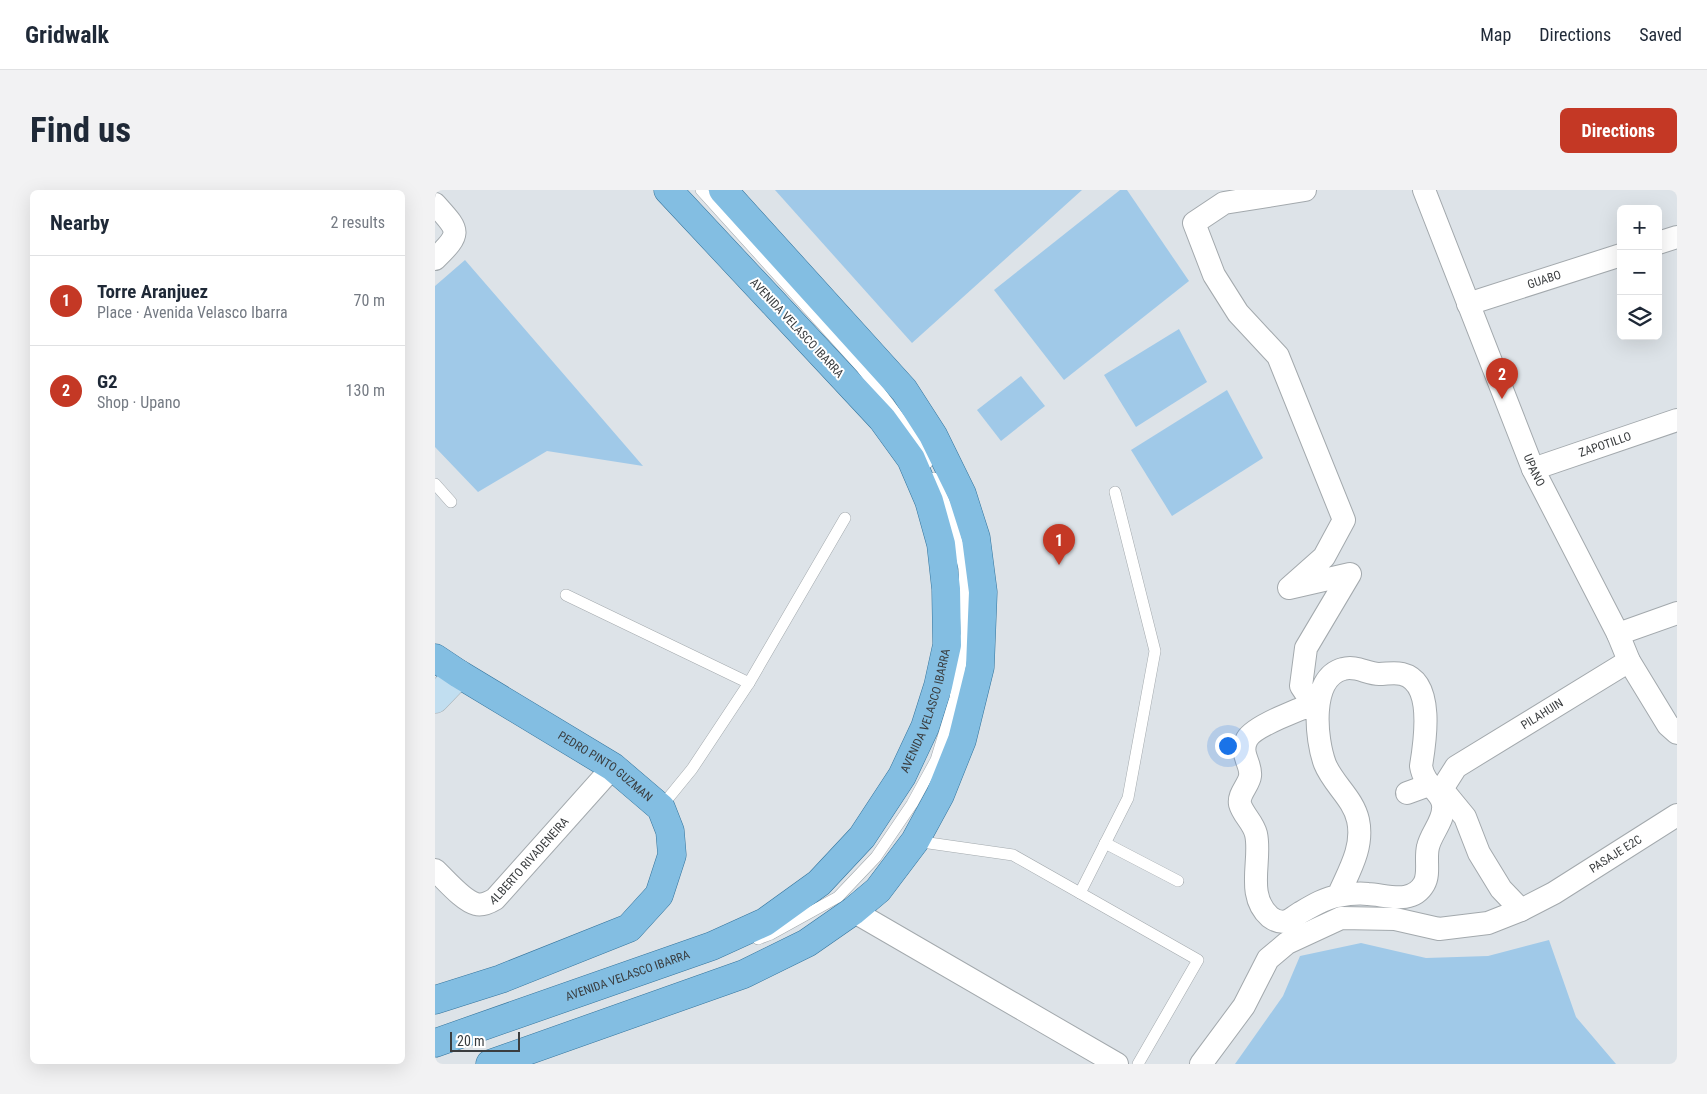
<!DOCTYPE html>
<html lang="en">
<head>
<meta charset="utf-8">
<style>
	:root { --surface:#fff; --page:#f2f2f3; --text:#1f2937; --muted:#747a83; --line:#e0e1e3; --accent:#c43825 }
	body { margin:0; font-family:"Roboto Condensed",sans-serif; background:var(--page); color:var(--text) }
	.controls { position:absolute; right:15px; top:15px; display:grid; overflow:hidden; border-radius:8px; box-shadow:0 5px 20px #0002 }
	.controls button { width:45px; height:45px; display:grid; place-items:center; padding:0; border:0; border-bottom:1px solid var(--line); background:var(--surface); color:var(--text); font:25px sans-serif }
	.scale { position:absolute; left:15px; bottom:12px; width:70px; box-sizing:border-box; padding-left:5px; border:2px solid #3a3d3f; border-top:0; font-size:14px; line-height:18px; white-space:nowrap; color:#3a3d3f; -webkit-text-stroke:4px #fff; paint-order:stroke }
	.you { position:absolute; left:792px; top:555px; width:18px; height:18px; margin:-12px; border:4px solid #fff; border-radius:50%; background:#1a73e8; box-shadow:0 0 0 8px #1a73e833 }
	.badge { display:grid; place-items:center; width:32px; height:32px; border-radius:50%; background:var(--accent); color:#fff; font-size:16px; font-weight:700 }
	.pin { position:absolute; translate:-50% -41px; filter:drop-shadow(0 1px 2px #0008) }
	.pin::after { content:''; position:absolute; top:26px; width:18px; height:15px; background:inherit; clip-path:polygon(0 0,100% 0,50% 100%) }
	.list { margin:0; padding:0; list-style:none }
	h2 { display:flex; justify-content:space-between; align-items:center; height:65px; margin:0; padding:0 20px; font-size:21px }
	h2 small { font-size:16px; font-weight:400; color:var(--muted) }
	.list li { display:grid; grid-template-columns:32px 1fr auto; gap:15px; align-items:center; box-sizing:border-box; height:90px; padding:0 20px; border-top:1px solid var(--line) }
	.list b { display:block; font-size:19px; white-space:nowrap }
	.list p { margin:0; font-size:16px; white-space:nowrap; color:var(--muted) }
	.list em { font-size:16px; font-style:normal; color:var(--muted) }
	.icon { flex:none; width:28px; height:28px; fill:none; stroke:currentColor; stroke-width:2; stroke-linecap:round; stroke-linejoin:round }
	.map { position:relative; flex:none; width:1242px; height:874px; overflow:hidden; border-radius:8px }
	header { display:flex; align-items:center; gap:30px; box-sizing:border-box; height:70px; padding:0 25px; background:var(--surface); border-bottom:1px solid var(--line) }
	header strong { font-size:24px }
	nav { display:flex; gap:28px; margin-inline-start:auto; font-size:18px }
	.intro { display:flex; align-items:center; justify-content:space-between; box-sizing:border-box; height:120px; padding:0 30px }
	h1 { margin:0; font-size:35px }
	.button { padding:12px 22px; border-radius:8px; background:var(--accent); color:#fff; font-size:18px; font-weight:700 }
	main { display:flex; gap:30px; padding:0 30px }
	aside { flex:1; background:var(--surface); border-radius:8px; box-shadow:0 5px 20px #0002 }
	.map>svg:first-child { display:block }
</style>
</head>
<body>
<header>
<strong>Gridwalk</strong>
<nav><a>Map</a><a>Directions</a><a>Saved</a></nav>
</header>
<div class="intro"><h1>Find us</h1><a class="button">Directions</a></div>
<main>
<aside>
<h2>Nearby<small>2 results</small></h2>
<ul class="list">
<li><span class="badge">1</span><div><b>Torre Aranjuez</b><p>Place · Avenida Velasco Ibarra</p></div><em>70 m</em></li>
<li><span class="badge">2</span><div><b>G2</b><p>Shop · Upano</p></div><em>130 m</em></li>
</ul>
</aside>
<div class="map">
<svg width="1242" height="874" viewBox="0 0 1242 874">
	<rect width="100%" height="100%" fill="#dde3e8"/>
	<!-- green -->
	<g fill="#a0c9e8">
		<polygon points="340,0 647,0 477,153"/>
		<polygon points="685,0 692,0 754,91 629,190 559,100"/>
		<polygon points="30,70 208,276 112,261 43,302 0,257 0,96"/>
		<polygon points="744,139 772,192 701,237 669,185"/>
		<polygon points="586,186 610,216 566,251 542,220"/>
		<polygon points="792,200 828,268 737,326 696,260"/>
		<polygon points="1114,750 1141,827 1181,874 800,874 848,806 865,766 926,753 991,768 1053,766"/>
	</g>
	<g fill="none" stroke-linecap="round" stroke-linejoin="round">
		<defs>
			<g id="lane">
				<polyline points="266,0 426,177 484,254 492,273"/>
				<polyline points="0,294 16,312"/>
				<polyline points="680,302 720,461 693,608 645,703 763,770 703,874"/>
				<polyline points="131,405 314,493"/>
				<polyline points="226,617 257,579 314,493 410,328"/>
				<polyline points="480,651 578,665 645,703"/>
				<polyline points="670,653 743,691"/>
				<polyline points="323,749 336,744 403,707 441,667 477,614 501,570 520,508 531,444 529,378 515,325 499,288"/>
			</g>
			<g id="street">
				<polyline points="870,0 789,13 759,33 779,85 803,123 843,166 909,330 889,367 854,398 915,384 871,458 866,496 872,505 882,513"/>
				<path id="s1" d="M989 0 1098 279 1183 444 1194 471 1233 535 1242 543"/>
				<path d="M0 14C24 41 28 42 0 69"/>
				<polyline points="1223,53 1242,47"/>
				<path id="s2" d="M1033 114 1186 65"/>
				<path id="s3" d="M1098 279 1242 230"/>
				<polyline points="1183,444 1242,423"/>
				<path id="s4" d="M1194 471 1021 577 1007 599 1030 627 1044 663 1066 699 1086 720 1119 703 1242 625"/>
				<path d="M882 513C867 518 819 536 812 549 804 564 817 574 815 586 814 595 803 604 805 614 808 625 818 632 821 644 827 670 810 705 835 727 839 730 844 732 849 732 855 731 860 726 865 723 877 716 890 708 903 706 913 704 923 703 933 704 952 705 977 715 989 694 995 684 990 669 993 657 996 643 1010 630 1008 615 1007 601 989 596 986 576 990 552 1000 492 967 484 959 482 952 484 944 484 932 484 921 475 908 479 874 488 881 550 890 574 898 594 918 608 923 630 929 657 914 681 903 706"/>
				<polyline points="972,603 994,595 1006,599"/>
				<path id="s5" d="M0 680C10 689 28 711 41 714 48 716 55 712 60 709L178 577"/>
				<polyline points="418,721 682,874"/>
				<polyline points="766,874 809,816 833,769 852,753 906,728 960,729 1004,739 1053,733 1086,720"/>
			</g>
			<polyline id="secondary" points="0,509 24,484"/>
			<g id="primary">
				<path id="s6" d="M0 468 24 484 178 577 226 618 235 641 237 665 224 705 194 738 66 789 0 810"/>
				<path id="s7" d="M0 853 277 756 330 732 384 693 427 647 467 586 490 537 503 496 512 455 511 399 506 354 494 311 476 269 447 229 233 0"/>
				<polyline points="55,874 309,784 372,753 418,721 443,700 480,651 505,605 527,550 545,477 548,402 541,348 527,304 498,245 469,200 288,0"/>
			</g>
		</defs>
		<!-- lane casing -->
		<use href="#lane" stroke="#a3a9ad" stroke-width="12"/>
		<!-- street casing -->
		<use href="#street" stroke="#a3a9ad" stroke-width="24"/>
		<!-- secondary casing -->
		<use href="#secondary" stroke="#a3a9ad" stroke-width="29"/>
		<!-- primary casing -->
		<use href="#primary" stroke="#34749c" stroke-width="29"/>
		<!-- lane -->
		<use href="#lane" stroke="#fff" stroke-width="11"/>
		<!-- street -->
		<use href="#street" stroke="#fff" stroke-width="22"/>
		<!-- secondary -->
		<use href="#secondary" stroke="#c1def0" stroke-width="28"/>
		<!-- primary -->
		<use href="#primary" stroke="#83bee2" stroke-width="28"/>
	</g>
	<g text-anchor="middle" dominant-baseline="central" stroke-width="4" stroke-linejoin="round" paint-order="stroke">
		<!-- street labels -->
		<g font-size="12" fill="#3a3d3f" stroke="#fff">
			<text stroke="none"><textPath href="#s2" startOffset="80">GUABO</textPath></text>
			<text transform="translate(362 138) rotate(47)">AVENIDA VELASCO IBARRA</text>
			<text stroke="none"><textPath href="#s3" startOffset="76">ZAPOTILLO</textPath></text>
			<text stroke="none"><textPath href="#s1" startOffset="301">UPANO</textPath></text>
			<text stroke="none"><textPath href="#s7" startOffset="624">AVENIDA VELASCO IBARRA</textPath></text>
			<text transform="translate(1107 524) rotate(-32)">PILAHUIN</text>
			<text stroke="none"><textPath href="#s6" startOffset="202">PEDRO PINTO GUZMAN</textPath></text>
			<text stroke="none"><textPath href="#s4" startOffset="485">PASAJE E2C</textPath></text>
			<text stroke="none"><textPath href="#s5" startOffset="125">ALBERTO RIVADENEIRA</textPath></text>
			<text stroke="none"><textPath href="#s7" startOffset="204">AVENIDA VELASCO IBARRA</textPath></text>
		</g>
	</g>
</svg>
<div class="controls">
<button>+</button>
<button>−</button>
<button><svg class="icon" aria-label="layers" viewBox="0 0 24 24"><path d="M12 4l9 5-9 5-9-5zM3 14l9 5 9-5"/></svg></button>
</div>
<div class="scale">20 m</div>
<div class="you"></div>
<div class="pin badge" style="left:624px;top:375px">1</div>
<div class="pin badge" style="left:1067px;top:209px">2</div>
</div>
</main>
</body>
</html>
